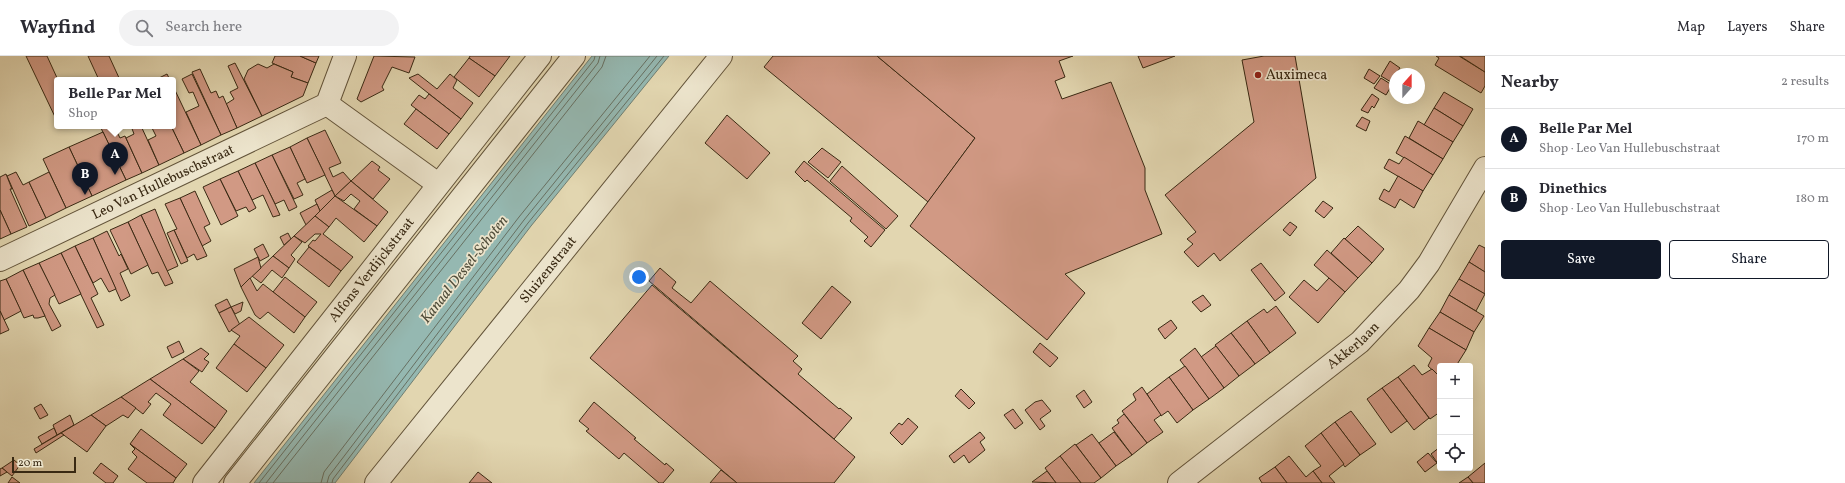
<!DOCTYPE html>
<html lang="en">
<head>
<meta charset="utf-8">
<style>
	:root { --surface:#fff; --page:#f2f2f3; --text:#2b2b33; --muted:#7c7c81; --line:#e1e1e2; --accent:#111827 }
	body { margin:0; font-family:Vollkorn,serif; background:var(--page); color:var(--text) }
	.controls { position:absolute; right:12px; bottom:12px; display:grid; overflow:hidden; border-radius:4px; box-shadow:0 4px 16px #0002 }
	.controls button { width:36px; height:36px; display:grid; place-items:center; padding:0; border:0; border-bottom:1px solid var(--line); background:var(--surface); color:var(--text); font:20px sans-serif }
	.compass { position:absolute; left:1389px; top:12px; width:36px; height:36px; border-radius:50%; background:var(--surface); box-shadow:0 4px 16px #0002; rotate:21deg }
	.scale { position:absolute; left:12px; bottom:10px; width:64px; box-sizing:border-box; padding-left:4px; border:2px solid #392913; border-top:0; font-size:11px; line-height:14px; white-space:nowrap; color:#392913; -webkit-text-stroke:3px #ece4cc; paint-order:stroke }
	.you { position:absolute; left:639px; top:221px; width:14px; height:14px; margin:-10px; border:3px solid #fff; border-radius:50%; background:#1a73e8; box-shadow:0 0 0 6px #1a73e833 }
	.badge { display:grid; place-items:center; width:26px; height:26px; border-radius:50%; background:var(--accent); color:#fff; font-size:13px; font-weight:700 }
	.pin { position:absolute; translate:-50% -33px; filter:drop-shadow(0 1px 2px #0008) }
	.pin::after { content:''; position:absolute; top:21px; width:14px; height:12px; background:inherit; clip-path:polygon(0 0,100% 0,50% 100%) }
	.popup { position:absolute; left:54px; top:21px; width:122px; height:52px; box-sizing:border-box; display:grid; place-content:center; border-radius:4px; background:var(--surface); filter:drop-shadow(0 1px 3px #0005); font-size:13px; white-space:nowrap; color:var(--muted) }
	.popup b { font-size:15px; color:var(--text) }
	.popup::after { content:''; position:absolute; left:50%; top:100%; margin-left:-8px; border:8px solid transparent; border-top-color:var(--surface) }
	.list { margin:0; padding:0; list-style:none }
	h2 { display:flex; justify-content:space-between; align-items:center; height:52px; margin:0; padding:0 16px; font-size:17px }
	h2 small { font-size:13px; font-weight:400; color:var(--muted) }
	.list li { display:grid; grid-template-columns:26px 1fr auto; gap:12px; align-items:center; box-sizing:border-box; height:60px; padding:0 16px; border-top:1px solid var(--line) }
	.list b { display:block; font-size:15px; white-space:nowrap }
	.list p { margin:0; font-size:13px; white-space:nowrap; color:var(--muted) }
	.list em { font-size:13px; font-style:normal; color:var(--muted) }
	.actions { display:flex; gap:8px; padding:12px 16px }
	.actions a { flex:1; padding:9px 0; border:1px solid var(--accent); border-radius:4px; text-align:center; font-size:14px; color:var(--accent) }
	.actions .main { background:var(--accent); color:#fff }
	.icon { flex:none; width:22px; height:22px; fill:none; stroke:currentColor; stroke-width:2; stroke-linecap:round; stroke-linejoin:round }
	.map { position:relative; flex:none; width:1485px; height:427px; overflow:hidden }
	header { display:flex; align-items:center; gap:24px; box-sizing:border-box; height:56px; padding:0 20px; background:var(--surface); border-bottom:1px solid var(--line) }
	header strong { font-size:19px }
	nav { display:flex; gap:22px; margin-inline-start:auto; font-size:14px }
	.search { width:280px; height:36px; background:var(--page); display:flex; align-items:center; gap:10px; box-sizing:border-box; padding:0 14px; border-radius:22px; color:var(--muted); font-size:15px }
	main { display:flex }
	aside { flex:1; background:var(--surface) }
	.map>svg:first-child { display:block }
</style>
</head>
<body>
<header>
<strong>Wayfind</strong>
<div class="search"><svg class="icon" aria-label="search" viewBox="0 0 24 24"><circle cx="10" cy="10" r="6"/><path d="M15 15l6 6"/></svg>Search here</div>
<nav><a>Map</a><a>Layers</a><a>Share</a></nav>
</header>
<main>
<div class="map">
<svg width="1485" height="427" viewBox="0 0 1485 427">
	<rect width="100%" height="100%" fill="#e2d6b0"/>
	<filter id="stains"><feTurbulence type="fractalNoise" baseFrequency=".005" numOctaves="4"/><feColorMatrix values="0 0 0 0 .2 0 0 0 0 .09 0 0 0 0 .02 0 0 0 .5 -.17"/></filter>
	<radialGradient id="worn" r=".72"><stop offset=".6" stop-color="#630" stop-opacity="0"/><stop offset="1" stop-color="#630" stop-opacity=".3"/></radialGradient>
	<!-- water -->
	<polygon fill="#95b8b1" stroke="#707f72" points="592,0 669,0 531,170 335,427 254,427"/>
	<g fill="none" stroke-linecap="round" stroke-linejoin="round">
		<!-- shore -->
		<g stroke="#677062" stroke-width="1">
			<polyline points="259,427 594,4 595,0"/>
			<polyline points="266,427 598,7 600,0"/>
			<polyline points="273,427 602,11 606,0"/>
			<polyline points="321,427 324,416 519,161 650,0"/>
			<polyline points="327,427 329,420 524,164 657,0"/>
			<polyline points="332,427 333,423 528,167 664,0"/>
		</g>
	</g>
	<!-- building -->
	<g fill="#d19984" stroke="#392913">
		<polygon points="26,0 47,0 58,24 57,24 57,65"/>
		<polygon points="88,0 109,0 120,24 99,24"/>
		<polygon points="275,0 300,0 316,7 308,27 291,21 293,16 272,7"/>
		<polygon points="300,0 319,0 316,7"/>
		<polygon points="374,0 415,1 409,17 392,11 382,31 384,34 361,46 357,43"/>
		<polygon points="470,0 510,0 495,20 469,2"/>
		<polygon points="773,0 877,0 975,82 928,146 764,11"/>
		<polygon points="877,0 1073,0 1059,5 1065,21 1055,25 1062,43 1111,26 1145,112 1145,134 1162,178 1065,218 1085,237 1047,284 910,170 975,82"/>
		<polygon points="1138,0 1175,0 1143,12"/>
		<polygon points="1264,0 1295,0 1316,122 1220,205 1214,197 1198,211 1184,196 1193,188 1187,183 1196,176 1165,139 1254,66 1242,4"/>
		<polygon points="1436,0 1459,0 1485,16 1485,30 1481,37 1435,9 1439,2"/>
		<polygon points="1460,0 1485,0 1485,16"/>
		<polygon points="469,2 495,20 479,41 454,21"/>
		<polygon points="1390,5 1400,12 1391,26 1381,20"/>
		<polygon points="235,7 262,60 237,72 226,48 234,43 230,36 238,32 228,10"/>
		<polygon points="258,8 267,12 274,8 293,16 291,21 308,27 303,40 262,60 244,23 248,14"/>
		<polygon points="200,13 211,37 216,35 219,42 223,40 237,72 221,79 192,16"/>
		<polygon points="1369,13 1380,20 1374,28 1364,22"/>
		<polygon points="167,18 170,24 160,24 159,22"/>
		<polygon points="192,18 221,79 201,89 186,56 199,50 193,36 189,37 182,23"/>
		<polygon points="418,18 437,33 450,18 457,24 453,32 473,47 461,63 409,22"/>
		<polygon points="1381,22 1392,29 1386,39 1374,32"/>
		<polygon points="173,30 201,89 184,97 171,70 173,70"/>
		<polygon points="1444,36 1473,53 1463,70 1434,52"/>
		<polygon points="429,38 461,63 449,78 411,49 419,39 425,43"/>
		<polygon points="1372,38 1379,43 1374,52 1372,50 1368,57 1361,54"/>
		<polygon points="1434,52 1463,70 1453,86 1424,69"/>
		<polygon points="416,53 449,78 437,93 404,68"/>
		<polygon points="727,59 770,97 747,123 705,87"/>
		<polygon points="1362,61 1370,65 1366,75 1356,70"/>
		<polygon points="1418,65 1453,86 1443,103 1409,82"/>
		<polygon points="100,70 114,70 120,82 125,80 142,117 126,124"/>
		<polygon points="131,70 141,70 159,109 142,117 126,82 134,78"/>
		<polygon points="151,70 171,70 184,97 159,109 148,84 156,80"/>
		<polygon points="325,74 341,107 329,112 333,121 343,116 351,125 335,140 307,82"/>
		<polygon points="103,76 126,124 92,140 69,91"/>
		<polygon points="1405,80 1443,103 1433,119 1396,97"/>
		<polygon points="307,82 325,119 307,127 290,91"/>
		<polygon points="69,91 92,140 66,152 43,103"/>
		<polygon points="290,91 305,123 297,127 303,139 294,143 272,99"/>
		<polygon points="822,92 841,106 828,122 808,106"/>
		<polygon points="272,99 297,151 289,155 284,144 275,148 255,107"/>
		<polygon points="1404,101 1433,119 1423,135 1384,112 1389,103 1399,108"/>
		<polygon points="372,105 380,111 378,114 390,123 373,143 351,125"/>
		<polygon points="804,105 885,174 871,191 864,185 868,181 850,165 852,162 807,124 805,126 795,116"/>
		<polygon points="255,107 275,148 280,159 273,161 263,139 252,144 238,115"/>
		<polygon points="842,110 898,160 886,173 830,125"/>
		<polygon points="238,115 256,152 249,156 246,151 236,155 220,123"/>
		<polygon points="16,116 23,129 29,126 46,162 29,170 7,120"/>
		<polygon points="49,116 66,152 46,162 29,126"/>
		<polygon points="6,118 12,133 10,133 27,171 11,178 0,154 0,121"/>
		<polygon points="1398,120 1423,135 1414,152 1400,143 1395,152 1379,143 1384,133 1389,136"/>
		<polygon points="220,123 238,160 221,169 203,131"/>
		<polygon points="351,125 388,156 377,170 354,153 360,145 351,138 344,145 335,140"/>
		<polygon points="332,134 335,140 320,155 315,144"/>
		<polygon points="195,135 210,168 204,171 211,185 202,190 180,142"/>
		<polygon points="335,140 377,170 364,186 336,162 329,171 315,160"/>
		<polygon points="180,142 207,200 197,204 194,198 187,202 174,174 177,173 165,148"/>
		<polygon points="1323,145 1333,152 1324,162 1315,155"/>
		<polygon points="317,148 320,155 306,169 300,157"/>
		<polygon points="155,153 178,210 167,215 141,159"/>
		<polygon points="0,154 11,178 0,183"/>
		<polygon points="141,159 173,227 165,230 158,216 152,218 128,166"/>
		<polygon points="315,160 329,171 323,178 353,201 341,215 308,190 313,184 315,185 321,178 315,178 305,187 294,180"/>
		<polygon points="128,166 148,209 131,218 110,174"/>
		<polygon points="1290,166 1297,171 1290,180 1283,174"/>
		<polygon points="1358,170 1384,193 1372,207 1345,183"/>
		<polygon points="174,174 188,205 181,208 167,177"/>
		<polygon points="107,175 119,200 121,198 128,213 120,217 130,240 121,245 93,182"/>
		<polygon points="288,177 291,183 284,189 280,181"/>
		<polygon points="294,180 302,186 291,199 295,203 289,212 273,200"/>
		<polygon points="93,182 116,233 109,236 101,222 93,227 75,190"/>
		<polygon points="1344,182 1372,207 1358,222 1331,197"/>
		<polygon points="263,188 269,200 260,205 254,193"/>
		<polygon points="1479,189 1485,192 1485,216 1469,206"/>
		<polygon points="75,190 98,238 91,242 104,269 97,272 61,197"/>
		<polygon points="309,191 341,215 329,231 297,206"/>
		<polygon points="1327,194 1358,222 1345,236 1314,209"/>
		<polygon points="61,197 81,238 59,248 39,207"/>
		<polygon points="273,200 289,212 282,222 272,214 261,227 252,220"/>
		<polygon points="258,201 261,212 241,231 234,213"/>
		<polygon points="1469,206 1485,216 1485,238 1459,223"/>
		<polygon points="39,207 55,239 50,242 49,248 61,270 52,275 23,214"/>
		<polygon points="1261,207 1285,237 1275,245 1251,214"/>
		<polygon points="660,212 676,226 672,232 691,247 710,225 798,300 793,305 802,313 798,318 839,353 840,352 852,362 834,383 649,225"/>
		<polygon points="23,214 45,260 38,262 34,262 33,259 24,262 6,223"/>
		<polygon points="285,221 317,246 305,261 273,236"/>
		<polygon points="250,222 257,235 263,228 305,261 294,277 268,256 260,263 255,259 241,231"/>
		<polygon points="1329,222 1345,236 1318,267 1289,241 1304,224 1317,235"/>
		<polygon points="6,223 21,255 4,264 0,255 0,225"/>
		<polygon points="1459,223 1485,238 1476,255 1449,239"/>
		<polygon points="652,229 855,401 834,427 737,427 590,302"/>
		<polygon points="832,230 851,246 821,283 802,267"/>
		<polygon points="1203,239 1211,249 1201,256 1192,246"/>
		<polygon points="1449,239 1484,260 1474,276 1440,256"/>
		<polygon points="227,243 231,251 219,257 215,249"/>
		<polygon points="243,246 241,255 235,258 231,251"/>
		<polygon points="1276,250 1296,277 1270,297 1247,265 1264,253 1267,257"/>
		<polygon points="231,251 240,269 229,276 219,257"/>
		<polygon points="0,255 9,274 0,278"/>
		<polygon points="1440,256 1474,276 1466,294 1429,272"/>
		<polygon points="249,261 284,289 266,312 234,288 240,280 231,274"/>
		<polygon points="1171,264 1177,272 1165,283 1158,273"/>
		<polygon points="1247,265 1270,297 1255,308 1231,277"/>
		<polygon points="1429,272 1466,294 1456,310 1440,310 1440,321 1428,310 1432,302 1418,290"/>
		<polygon points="1231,277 1255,308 1239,320 1215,289"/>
		<polygon points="179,285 184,296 172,302 167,291"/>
		<polygon points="1040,287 1058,302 1050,311 1033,296"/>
		<polygon points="234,288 266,312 247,336 216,312"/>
		<polygon points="1216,290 1239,320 1224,332 1201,301"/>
		<polygon points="201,292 209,298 204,303 209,306 202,316 183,303"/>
		<polygon points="1195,292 1224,332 1209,343 1180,304"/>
		<polygon points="183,303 199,315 190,326 227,355 215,372 150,323"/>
		<polygon points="1414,309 1422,319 1432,313 1440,321 1440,356 1430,363 1398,321"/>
		<polygon points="1185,310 1209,343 1193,354 1169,321"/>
		<polygon points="1169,321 1193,354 1177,367 1168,355 1161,360 1147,338"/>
		<polygon points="1398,321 1429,362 1414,374 1382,332"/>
		<polygon points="150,323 215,372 202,388 163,359 171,348 156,337 148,346 151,348 143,358 121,341"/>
		<polygon points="1142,331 1161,359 1154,364 1163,376 1147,387 1122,355 1136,344 1133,338"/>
		<polygon points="1382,332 1407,365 1391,377 1367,343"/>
		<polygon points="961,333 975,347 969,353 955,340"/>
		<polygon points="1084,334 1092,346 1084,352 1076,340"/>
		<polygon points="121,341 136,352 128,362 123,359 106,370 91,359"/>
		<polygon points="1042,344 1051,355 1040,363 1045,370 1040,374 1025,354 1035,346"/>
		<polygon points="594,346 636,382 634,383 665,409 666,407 674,414 663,427 659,427 624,397 619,403 586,375 589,373 579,365"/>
		<polygon points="41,348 48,359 40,363 34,352"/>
		<polygon points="1013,353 1023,367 1015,373 1004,359"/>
		<polygon points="1351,355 1376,388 1360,399 1335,366"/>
		<polygon points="1124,358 1147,387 1132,399 1112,372 1119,367 1117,364"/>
		<polygon points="70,359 74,369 57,379 53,369"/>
		<polygon points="91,359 106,370 87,396 61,377"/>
		<polygon points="908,362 918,371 902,389 890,377 899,367 902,369"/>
		<polygon points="1335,366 1360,399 1345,411 1321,377"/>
		<polygon points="54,372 57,379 42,388 38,381"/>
		<polygon points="141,373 187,408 176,422 130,388"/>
		<polygon points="980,376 985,382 980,386 985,394 969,407 964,399 954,407 949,400"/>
		<polygon points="1114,376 1132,399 1116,410 1099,387"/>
		<polygon points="61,377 64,379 36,397 34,393"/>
		<polygon points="1321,377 1344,408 1329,420 1335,427 1322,427 1313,415 1321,410 1305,390"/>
		<polygon points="1092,378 1116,410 1101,422 1076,389"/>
		<polygon points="130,388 176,422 173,427 147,427 128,413 137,401 132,396 135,393"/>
		<polygon points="1075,388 1101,422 1094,427 1081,427 1060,400"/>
		<polygon points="1440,391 1440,408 1439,409 1431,398"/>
		<polygon points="1428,397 1437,407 1425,416 1417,406"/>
		<polygon points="1060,400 1081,427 1056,427 1045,412"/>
		<polygon points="1289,400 1306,421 1313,415 1322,427 1287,427 1275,411"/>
		<polygon points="14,404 20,409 12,420 2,412"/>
		<polygon points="101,407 118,420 113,427 106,427 93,417"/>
		<polygon points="1485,407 1485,427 1473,427 1468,421"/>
		<polygon points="1275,411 1287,427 1262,427 1259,422"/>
		<polygon points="2,412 7,416 0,420 0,413"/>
		<polygon points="721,414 737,427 710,427"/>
		<polygon points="1047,415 1056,427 1032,426"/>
		<polygon points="478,416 492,427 469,427"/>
		<polygon points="12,421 20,427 8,427"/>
		<polygon points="1468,421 1473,427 1459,427"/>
	</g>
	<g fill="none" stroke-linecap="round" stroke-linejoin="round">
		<defs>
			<g id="minor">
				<polyline points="327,48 438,128"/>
				<path id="s1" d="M0 204 327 48 345 0"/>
				<path id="s2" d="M204 427 540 0"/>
				<polyline points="235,427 574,0"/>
				<path id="s3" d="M376 427 721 0"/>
				<path id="s4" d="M1179 427 1360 286 1409 234 1429 207 1485 112"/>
			</g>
		</defs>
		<!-- minor casing -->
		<use href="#minor" stroke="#63543a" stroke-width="24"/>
		<!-- minor -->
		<use href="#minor" stroke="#ece4cc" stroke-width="22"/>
	</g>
	<!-- markers -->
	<circle fill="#8f2418" stroke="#ece4cc" stroke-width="1.5" cx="1258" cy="19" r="4"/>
	<g text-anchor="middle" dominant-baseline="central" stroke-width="3.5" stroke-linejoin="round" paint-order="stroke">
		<!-- poi labels -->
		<g font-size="14" fill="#392913" stroke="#ece4cc" text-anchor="start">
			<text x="1266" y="19">Auximeca</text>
		</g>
		<!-- street labels -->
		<g font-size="14" fill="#392913" stroke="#ece4cc">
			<text stroke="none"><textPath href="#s1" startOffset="181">Leo Van Hullebuschstraat</textPath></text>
			<text stroke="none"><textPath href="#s2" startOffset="271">Alfons Verdijckstraat</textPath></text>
			<text stroke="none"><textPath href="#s3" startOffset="274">Sluizenstraat</textPath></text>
			<text stroke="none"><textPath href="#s4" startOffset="222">Akkerlaan</textPath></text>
		</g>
		<!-- water labels -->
		<g font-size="15" font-style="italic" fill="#504d3a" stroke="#ece4cc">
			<text transform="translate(465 214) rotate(-52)">Kanaal Dessel-Schoten</text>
		</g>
	</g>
	<rect width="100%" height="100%" filter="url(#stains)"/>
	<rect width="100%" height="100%" fill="url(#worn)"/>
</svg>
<div class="controls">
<button>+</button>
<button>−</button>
<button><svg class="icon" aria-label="locate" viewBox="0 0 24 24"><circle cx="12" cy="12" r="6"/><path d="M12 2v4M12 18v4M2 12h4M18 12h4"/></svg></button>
</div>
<svg class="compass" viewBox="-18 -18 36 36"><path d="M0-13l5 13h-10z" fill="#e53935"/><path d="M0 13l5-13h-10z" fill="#7c7c81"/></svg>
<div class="scale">20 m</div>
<div class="you"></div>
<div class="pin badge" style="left:115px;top:119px">A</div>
<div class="popup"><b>Belle Par Mel</b>Shop</div>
<div class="pin badge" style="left:85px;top:139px">B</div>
</div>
<aside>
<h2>Nearby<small>2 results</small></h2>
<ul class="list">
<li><span class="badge">A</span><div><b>Belle Par Mel</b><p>Shop · Leo Van Hullebuschstraat</p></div><em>170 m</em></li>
<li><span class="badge">B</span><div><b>Dinethics</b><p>Shop · Leo Van Hullebuschstraat</p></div><em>180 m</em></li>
</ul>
<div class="actions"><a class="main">Save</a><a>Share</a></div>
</aside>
</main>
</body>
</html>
